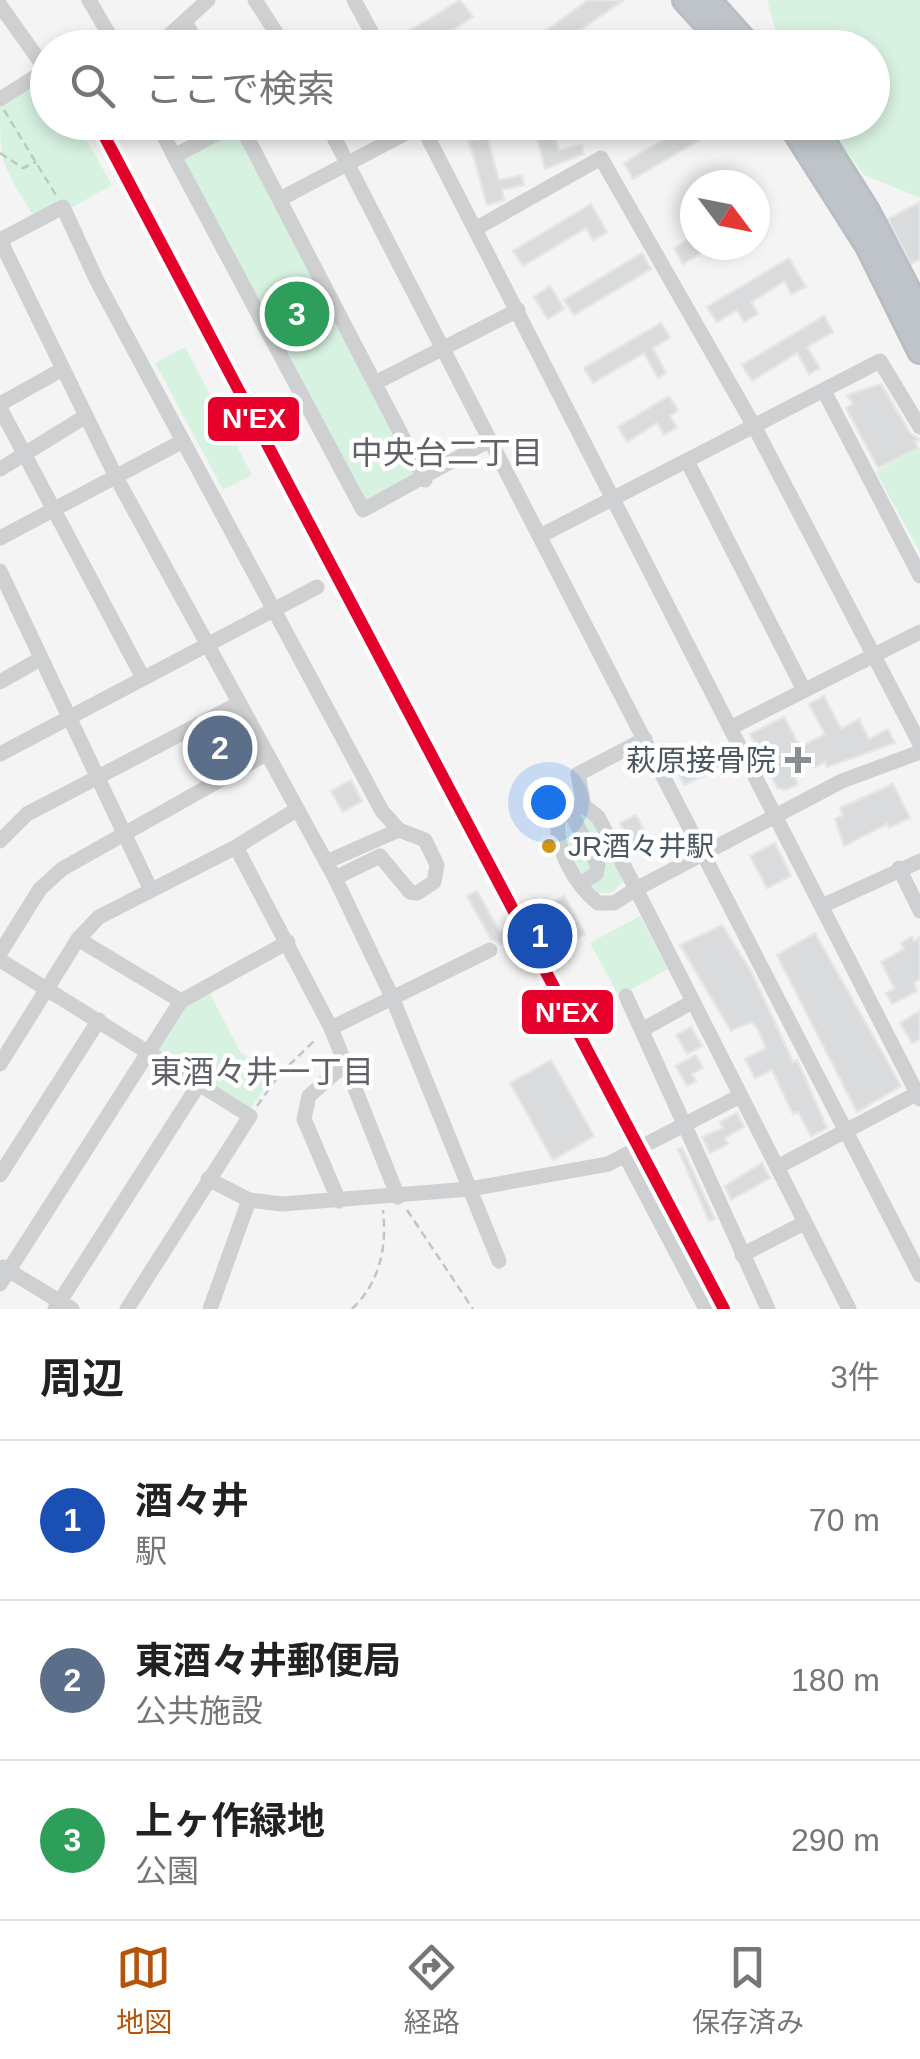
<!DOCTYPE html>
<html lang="ja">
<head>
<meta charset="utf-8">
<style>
	:root { --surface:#fff; --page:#f6f6f6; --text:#222; --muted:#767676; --line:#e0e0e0; --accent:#b45309 }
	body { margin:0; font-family:Arial,"Noto Sans JP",sans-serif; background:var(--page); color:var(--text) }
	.compass { position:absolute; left:680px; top:170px; width:90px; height:90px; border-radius:50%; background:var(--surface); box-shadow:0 5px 15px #0003; rotate:122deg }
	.you { position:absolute; left:548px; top:802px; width:35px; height:35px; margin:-25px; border:8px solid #fff; border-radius:50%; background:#1a73e8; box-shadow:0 0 0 15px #1a73e833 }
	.badge { display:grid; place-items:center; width:65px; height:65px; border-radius:50%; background:var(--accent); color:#fff; font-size:32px; font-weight:700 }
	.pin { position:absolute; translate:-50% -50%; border:5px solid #fff; box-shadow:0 2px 10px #0006 }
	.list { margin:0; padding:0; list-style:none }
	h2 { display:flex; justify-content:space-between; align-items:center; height:130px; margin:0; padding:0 40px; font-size:42px }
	h2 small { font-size:32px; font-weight:400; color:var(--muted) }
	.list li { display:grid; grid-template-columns:65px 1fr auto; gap:30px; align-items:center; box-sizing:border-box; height:160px; padding:0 40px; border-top:2px solid var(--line) }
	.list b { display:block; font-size:38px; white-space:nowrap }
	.list p { margin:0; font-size:32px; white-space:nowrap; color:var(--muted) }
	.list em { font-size:32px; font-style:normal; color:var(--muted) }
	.icon { flex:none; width:55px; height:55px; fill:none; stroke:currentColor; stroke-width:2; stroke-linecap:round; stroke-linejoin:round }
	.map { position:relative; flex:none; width:920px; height:1309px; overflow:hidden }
	.search { position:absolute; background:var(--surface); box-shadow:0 5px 15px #0003; left:30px; right:30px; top:30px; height:110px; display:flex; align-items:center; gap:25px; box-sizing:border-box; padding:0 35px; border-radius:55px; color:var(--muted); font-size:38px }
	.sheet { height:610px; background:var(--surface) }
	nav { display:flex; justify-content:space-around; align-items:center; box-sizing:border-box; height:140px; border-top:2px solid var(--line); background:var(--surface); font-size:28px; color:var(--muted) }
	nav a { display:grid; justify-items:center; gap:5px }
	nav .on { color:var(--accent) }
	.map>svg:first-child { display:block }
</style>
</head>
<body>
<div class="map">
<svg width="920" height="1309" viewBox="0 0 920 1309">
	<rect width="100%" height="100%" fill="#f4f4f4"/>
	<!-- green -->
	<g fill="#d8f2e2">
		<polygon points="767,0 920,0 920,198 864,175 826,123 872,122 872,48 780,47"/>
		<path d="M47 74 48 122 77 123 112 185 69 209 34 216C0 163 0 162 0 103Z"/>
		<polygon points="238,132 415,473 365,500 174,156"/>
		<polygon points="185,347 252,475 223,490 155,363"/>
		<polygon points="920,447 920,552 876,472"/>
		<polygon points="576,813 590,816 624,880 612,893 597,893 588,881 601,874"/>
		<polygon points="567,820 592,868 585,878 566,844"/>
		<polygon points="640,916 668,969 619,996 590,943"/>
		<polygon points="208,990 241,1053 274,1075 249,1111 155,1050 184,1004"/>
	</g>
	<!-- building -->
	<g fill="#dadbdc" stroke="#e5e6e7" stroke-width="2.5">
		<polygon points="460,0 473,17 423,48 401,48 396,39"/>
		<polygon points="588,0 624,0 554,48 543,33"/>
		<polygon points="533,122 552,122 559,150 582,145 584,154 545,169"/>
		<polygon points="693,122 710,122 715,131 633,179 624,163"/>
		<polygon points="487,136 499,180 522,175 524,185 502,190 504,200 487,205 469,141"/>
		<polygon points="920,202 920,259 911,264 888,219"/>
		<polygon points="591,204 607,232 593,240 586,228 523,266 513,251"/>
		<polygon points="695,235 695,245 715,245 683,264 674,248"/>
		<polygon points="642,253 651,269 574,315 564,300"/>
		<polygon points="789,258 806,287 791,294 785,281 751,302 758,314 744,322 737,310 717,322 707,307"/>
		<polygon points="550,286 564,309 548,319 534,297"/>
		<polygon points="824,316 833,332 807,347 820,368 809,374 797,353 752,381 742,365"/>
		<polygon points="661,323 670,338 653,348 666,373 658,378 644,353 593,383 584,368"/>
		<polygon points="881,384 910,433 920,440 915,442 918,448 878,468 846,408 853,404 847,395"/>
		<polygon points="669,396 678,410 670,416 677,427 664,435 657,423 627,442 618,427"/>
		<polygon points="824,696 841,729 859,719 869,739 888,729 895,743 827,767 825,762 815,767 812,761 792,772 798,784 786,790 777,788 750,734 784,717 800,747 825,734 809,704"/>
		<polygon points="727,750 733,762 684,785 676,768 691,761 694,768"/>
		<polygon points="351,780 362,801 343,812 331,791"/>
		<polygon points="893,784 910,818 889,828 887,824 844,846 835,819 843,815 840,808"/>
		<polygon points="636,815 649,840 633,849 620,823"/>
		<polygon points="775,843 791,876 767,888 750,856"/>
		<polygon points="477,891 500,932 564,896 585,934 527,967 511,938 500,944 491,939 467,896"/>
		<polygon points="722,925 752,973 793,1062 797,1060 827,1128 811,1136 798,1112 793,1114 772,1070 755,1078 745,1059 766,1048 757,1028 751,1022 731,1031 680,945"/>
		<polygon points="815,933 901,1086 857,1112 777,955"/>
		<polygon points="912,936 914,941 920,937 920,979 914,983 917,991 892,1004 886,993 895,989 881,962 904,949 901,943"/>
		<polygon points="920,1011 920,1039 912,1043 900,1023"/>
		<polygon points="691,1027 702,1046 687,1054 676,1035"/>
		<polygon points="696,1055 703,1068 692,1074 696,1081 687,1086 676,1066"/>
		<polygon points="551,1060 594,1136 553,1160 510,1083"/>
		<polygon points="737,1113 744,1127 725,1138 728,1144 710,1153 702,1137 723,1128 720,1122"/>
		<polygon points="682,1148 715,1219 709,1221 678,1149"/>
		<polygon points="762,1163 770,1178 731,1200 725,1186"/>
	</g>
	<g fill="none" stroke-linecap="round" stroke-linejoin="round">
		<defs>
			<g id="highway">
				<polyline points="685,0 729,48"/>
				<polyline points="708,0 751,48"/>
				<polyline points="789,122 868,246 920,351"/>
				<polyline points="811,122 867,211 920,313"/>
			</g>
		</defs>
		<!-- highway casing -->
		<use href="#highway" stroke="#b8bec3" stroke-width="28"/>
		<!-- path -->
		<g stroke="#bbc8c4" stroke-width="2.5" stroke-dasharray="8 5" stroke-linecap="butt">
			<polyline points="4,110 57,197"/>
			<polyline points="0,153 23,168 36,162"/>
			<polyline points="257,1106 279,1075 317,1038"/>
			<polyline points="407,1210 473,1309"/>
			<path d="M352 1309C380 1282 387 1248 383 1210"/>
		</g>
		<!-- minor -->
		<g stroke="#ced0d2" stroke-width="15">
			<polyline points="89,0 117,48"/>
			<polyline points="255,0 286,48"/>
			<polyline points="354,0 380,48"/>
			<polyline points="0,5 46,70 0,99"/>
			<polyline points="185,21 199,48"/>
			<polyline points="155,48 208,0"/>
			<polyline points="157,122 174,156 239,122"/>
			<polyline points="239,122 425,480"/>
			<polyline points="326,122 920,1275"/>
			<polyline points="420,122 920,1099"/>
			<polyline points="174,156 363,510 490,440"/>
			<polyline points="280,199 421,125"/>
			<polyline points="475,229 601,158 754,426 920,744"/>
			<polyline points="0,240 116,477 335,878 392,997 499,1261"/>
			<polyline points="0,240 63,207 97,281 382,811 399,830 425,840 437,865 434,882 417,893 410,892 380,856 335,878"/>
			<polyline points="375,383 518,310"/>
			<polyline points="824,391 920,576"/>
			<polyline points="0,404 61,370"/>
			<polyline points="0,408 143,678"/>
			<polyline points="687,461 804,690"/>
			<polyline points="0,469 86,416"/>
			<polyline points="540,536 880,361 920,427"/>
			<polyline points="0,538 183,441"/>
			<polyline points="0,571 150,888"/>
			<polyline points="0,682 40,659"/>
			<polyline points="730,728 920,632"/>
			<polyline points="0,754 317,587"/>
			<path d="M584 806 598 817 636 889 614 903H598C576 886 553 847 559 819L569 809Z"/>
			<polyline points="584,806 578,774 645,739"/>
			<polyline points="569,809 598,866 596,874 580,884"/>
			<polyline points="0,841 27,814 238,704"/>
			<polyline points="236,847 331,1028 398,1197"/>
			<polyline points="326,862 399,830"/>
			<polyline points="899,868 920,911"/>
			<polyline points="822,906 920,861"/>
			<polyline points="78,939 181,1001"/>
			<polyline points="0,953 40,889 62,869 266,754"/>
			<polyline points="0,960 250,1116 127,1309"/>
			<polyline points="626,996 768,1309"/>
			<polyline points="331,1028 490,950"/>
			<polyline points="642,1030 692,1002"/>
			<polyline points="0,1064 78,939 99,917 236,847 296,810"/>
			<polyline points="625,1155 706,1309"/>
			<polyline points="777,1167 920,1092"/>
			<polyline points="0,1175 99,1020"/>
			<polyline points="208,1179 249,1200 282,1204 470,1189 608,1164 740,1096"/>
			<polyline points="339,1201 304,1119 309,1096 345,1064"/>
			<polyline points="742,1255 804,1223"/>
			<polyline points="3,1267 72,1309"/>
			<polyline points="0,1284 181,1001 288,942"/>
			<polyline points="55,1309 199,1084"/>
			<polyline points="210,1309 249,1200"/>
			<polyline points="849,1309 636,889 842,781 920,752"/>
		</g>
		<!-- highway -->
		<use href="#highway" stroke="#bec4c9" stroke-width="22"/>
		<defs>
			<polyline id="rail-1" points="97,122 724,1309"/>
		</defs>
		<!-- rail-1 casing -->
		<use href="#rail-1" stroke="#fff" stroke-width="20"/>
		<!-- rail-1 -->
		<use href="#rail-1" stroke="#e4002b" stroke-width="12"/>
	</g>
	<!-- markers -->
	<path fill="#868e94" stroke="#fff" stroke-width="4" d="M793 745h10v10h10v10h-10v10h-10v-10h-10v-10h10z"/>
	<circle fill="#d49613" stroke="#fff" stroke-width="4" cx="549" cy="846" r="9"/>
	<g text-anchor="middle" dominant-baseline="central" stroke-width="9" stroke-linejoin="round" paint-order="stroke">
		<!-- bus labels -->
		<g font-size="28" fill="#4a5761" stroke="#fff" text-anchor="start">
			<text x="568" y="846">JR酒々井駅</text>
		</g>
		<!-- poi labels -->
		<g font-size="30" fill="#4a5761" stroke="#fff" text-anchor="end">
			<text x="776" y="760">萩原接骨院</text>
		</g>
		<!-- neighbourhood labels -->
		<g font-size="32" fill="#5f6368" stroke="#fff">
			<text x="447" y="453">中央台二丁目</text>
			<text x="262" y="1072">東酒々井一丁目</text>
		</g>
	</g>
	<g stroke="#fff" stroke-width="4">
		<rect x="206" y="395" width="95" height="48" rx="10" fill="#e4002b"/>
		<rect x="520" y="988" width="95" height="48" rx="10" fill="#e4002b"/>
	</g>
	<g font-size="28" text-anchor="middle" font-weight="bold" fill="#fff">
		<text x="254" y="428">N'EX</text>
		<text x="567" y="1022">N'EX</text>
	</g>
</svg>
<svg class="compass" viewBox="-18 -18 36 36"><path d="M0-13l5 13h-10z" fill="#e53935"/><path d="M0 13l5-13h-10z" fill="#767676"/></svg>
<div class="you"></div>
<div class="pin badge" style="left:540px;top:936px;background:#1a4fb4">1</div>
<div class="pin badge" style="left:220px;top:748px;background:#5c6f8a">2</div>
<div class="pin badge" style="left:297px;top:314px;background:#2e9e5b">3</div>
<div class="search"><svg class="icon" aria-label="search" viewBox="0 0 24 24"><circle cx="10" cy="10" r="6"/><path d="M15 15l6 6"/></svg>ここで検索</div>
</div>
<section class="sheet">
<h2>周辺<small>3件</small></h2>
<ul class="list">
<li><span class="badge" style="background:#1a4fb4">1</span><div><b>酒々井</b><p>駅</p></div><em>70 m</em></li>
<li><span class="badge" style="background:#5c6f8a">2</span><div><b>東酒々井郵便局</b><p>公共施設</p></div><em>180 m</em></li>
<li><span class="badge" style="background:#2e9e5b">3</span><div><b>上ヶ作緑地</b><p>公園</p></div><em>290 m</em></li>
</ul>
</section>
<nav>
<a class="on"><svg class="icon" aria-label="map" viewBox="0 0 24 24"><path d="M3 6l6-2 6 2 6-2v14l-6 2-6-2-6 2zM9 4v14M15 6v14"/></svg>地図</a>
<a><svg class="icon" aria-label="directions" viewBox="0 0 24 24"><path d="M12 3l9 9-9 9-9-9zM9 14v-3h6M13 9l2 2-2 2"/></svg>経路</a>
<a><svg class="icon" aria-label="saved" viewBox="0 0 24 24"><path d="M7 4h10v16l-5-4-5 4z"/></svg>保存済み</a>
</nav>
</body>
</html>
